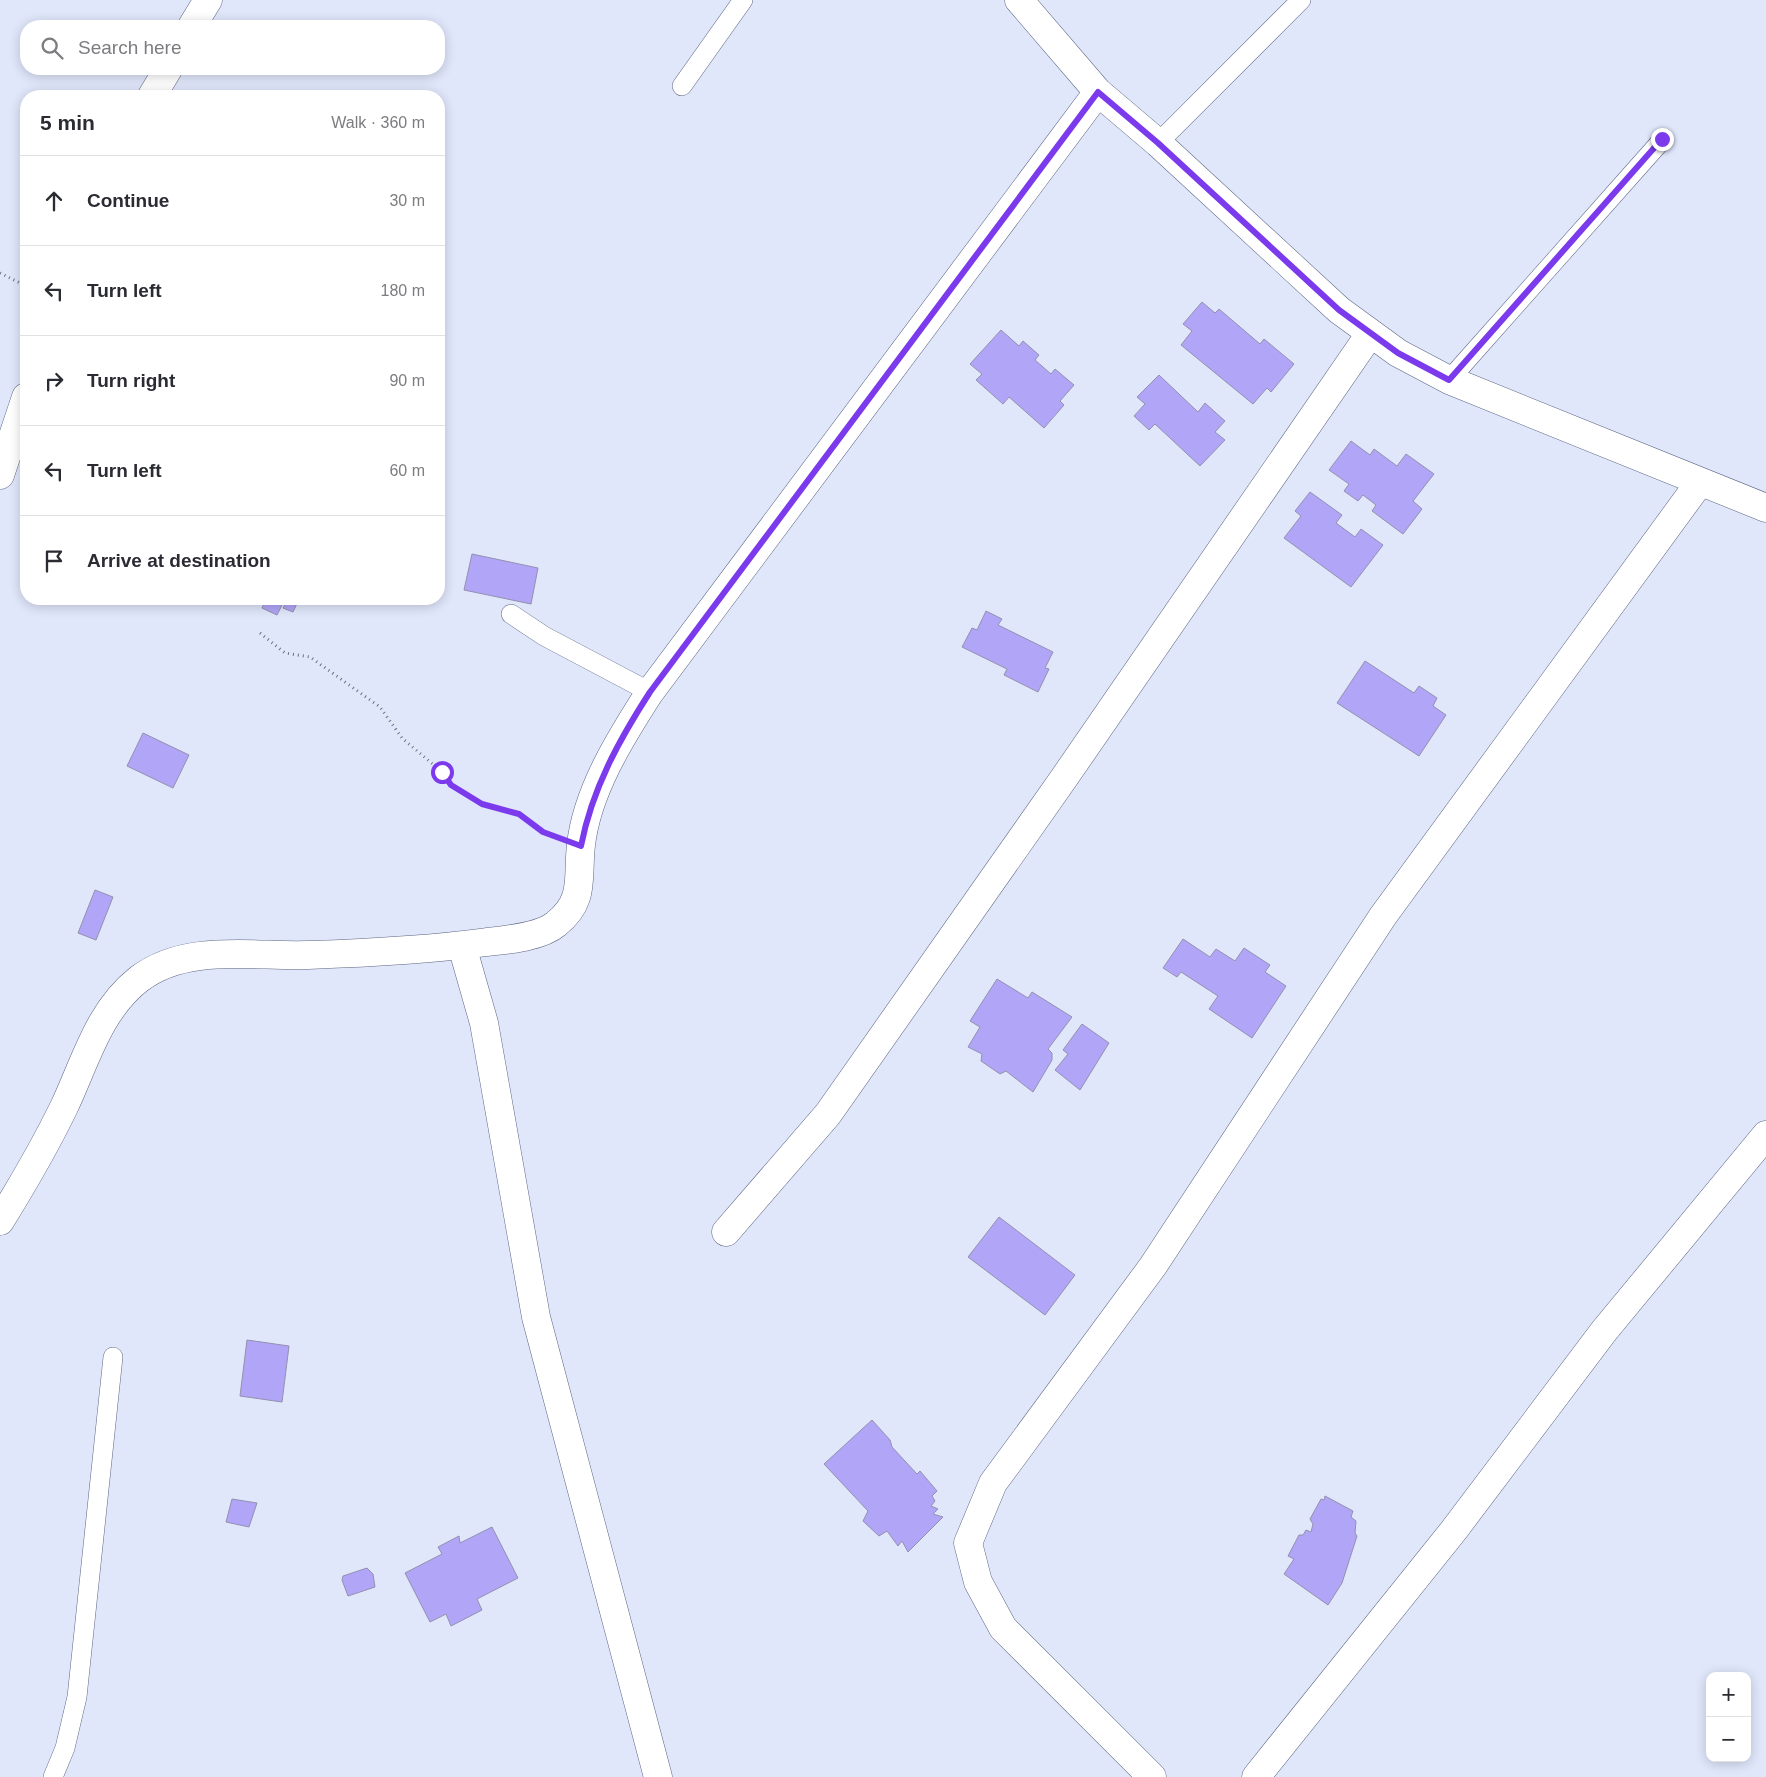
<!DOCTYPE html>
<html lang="en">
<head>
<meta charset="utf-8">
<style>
	:root { --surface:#fff; --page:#f7f7f7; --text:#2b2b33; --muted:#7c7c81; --line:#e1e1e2 }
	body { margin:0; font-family:Helvetica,sans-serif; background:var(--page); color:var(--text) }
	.controls { position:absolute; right:15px; bottom:15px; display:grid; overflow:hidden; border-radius:10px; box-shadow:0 2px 12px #0003 }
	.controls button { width:45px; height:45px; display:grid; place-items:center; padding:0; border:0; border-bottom:1px solid var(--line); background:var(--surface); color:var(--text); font:25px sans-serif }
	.stop { position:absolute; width:15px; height:15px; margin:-11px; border:4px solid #7c3aed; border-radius:50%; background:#fff }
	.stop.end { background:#7c3aed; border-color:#fff; box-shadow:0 1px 5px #0008 }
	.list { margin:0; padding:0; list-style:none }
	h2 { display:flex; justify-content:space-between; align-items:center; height:65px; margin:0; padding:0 20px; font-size:21px }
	h2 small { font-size:16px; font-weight:400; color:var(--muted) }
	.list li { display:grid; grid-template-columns:32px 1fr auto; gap:15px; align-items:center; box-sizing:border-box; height:90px; padding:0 20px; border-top:1px solid var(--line) }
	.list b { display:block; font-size:19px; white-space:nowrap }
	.list em { font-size:16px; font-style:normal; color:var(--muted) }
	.icon { flex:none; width:28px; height:28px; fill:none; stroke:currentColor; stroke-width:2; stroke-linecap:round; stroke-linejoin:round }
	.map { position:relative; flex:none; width:1766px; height:1777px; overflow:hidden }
	.search { position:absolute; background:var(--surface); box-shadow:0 2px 12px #0003; left:20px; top:20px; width:425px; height:55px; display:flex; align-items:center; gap:12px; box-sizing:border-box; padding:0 18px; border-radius:20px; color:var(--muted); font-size:19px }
	.panel { position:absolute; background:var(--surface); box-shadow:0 2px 12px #0003; left:20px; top:90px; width:425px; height:515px; border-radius:20px }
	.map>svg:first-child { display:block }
</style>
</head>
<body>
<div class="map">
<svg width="1766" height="1777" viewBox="0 0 1766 1777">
	<rect width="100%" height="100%" fill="#e0e7fb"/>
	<!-- building -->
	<g fill="#b1a5f8" stroke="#9390af">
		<polygon points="1202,302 1215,313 1219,309 1260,344 1264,339 1294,364 1271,392 1267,388 1253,404 1181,345 1192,331 1183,324"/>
		<polygon points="1001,330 1019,346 1023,341 1039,355 1035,360 1051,374 1055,369 1074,385 1060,401 1064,405 1044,428 1009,397 1003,404 976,380 982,374 970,364"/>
		<polygon points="1159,375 1198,412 1205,403 1225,421 1215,432 1225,440 1200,466 1155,424 1149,430 1134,416 1145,404 1137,397"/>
		<polygon points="1351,441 1370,455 1374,449 1397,466 1406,454 1434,474 1413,501 1422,509 1403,534 1372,511 1376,505 1363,495 1358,501 1344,491 1349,484 1329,470"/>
		<polygon points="1310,492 1342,515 1336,523 1355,537 1361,529 1383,545 1351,587 1284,538 1301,516 1295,511"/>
		<polygon points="472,554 538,568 531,604 464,590"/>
		<polygon points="266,599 285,599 277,615 262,608"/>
		<polygon points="288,599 299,599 293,612 283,608"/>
		<polygon points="986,611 1002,619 998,625 1053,652 1045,668 1049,669 1038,692 1004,675 1007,669 962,647 972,628 977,630"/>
		<polygon points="1365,661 1414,693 1419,686 1437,698 1433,706 1446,715 1419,756 1337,703"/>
		<polygon points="143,733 189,755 173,788 127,766"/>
		<polygon points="95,890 113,897 96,940 78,933"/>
		<polygon points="1183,939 1210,957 1216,949 1235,961 1244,948 1270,965 1265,972 1286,986 1252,1038 1209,1009 1218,996 1181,972 1177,977 1163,968"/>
		<polygon points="997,979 1028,998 1032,992 1072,1017 1048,1049 1052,1053 1052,1060 1033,1092 1006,1071 1000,1074 981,1061 982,1054 968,1047 980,1027 970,1021"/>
		<polygon points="1082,1024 1109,1043 1080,1090 1055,1070 1068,1054 1063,1050"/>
		<polygon points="999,1217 1075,1275 1045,1315 968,1257"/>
		<polygon points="247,1340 289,1346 282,1402 240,1396"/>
		<polygon points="872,1420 890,1440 892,1447 917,1474 920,1471 937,1491 932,1496 935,1501 931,1506 938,1509 933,1514 943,1517 908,1552 902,1541 898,1546 887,1531 879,1536 863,1521 868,1511 824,1464"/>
		<polygon points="1325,1496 1353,1511 1351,1517 1356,1521 1355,1533 1357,1536 1342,1583 1328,1605 1284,1574 1294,1559 1288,1556 1299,1535 1303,1535 1306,1530 1311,1532 1313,1524 1310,1519 1321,1499 1324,1500"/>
		<polygon points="232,1499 257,1503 249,1527 226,1522"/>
		<polygon points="492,1527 518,1578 477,1599 482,1610 451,1626 446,1614 430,1622 405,1573 442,1554 438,1547 459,1536 460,1543"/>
		<polygon points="367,1568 373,1574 375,1587 348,1596 342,1580 343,1576"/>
	</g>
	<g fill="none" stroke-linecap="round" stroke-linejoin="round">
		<defs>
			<g id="lane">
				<polyline points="682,86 743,0"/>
				<polyline points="1158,143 1301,0"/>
				<polyline points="1449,380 1663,139"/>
				<polyline points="511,614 544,636 650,692"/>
				<polyline points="53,1777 65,1748 77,1697 113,1357"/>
			</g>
			<g id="street">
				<polyline points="1019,0 1098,92 1158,143 1339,310 1398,353 1449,380 1766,508"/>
				<polyline points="192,26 208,0"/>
				<polyline points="152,96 168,69"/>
				<polyline points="0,475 26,397"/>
				<polyline points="462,946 484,1023 536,1317 658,1777"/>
				<path d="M0 1221C23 1184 45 1146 64 1107 85 1063 98 1011 139 979 186 943 253 957 308 955 368 953 428 950 487 942 506 940 541 937 556 924 586 900 577 878 581 845 587 791 621 737 650 692L1098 92"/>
				<polyline points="726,1232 828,1114 1064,778 1370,334"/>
				<polyline points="1152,1777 1003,1628 978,1582 968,1543 993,1483 1153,1266 1383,916 1700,482"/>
				<polyline points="1256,1777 1454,1530 1604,1331 1766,1135"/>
			</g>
		</defs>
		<!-- lane casing -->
		<use href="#lane" stroke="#5c6682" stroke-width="20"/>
		<!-- street casing -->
		<use href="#street" stroke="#5c6682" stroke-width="29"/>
		<!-- path -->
		<g stroke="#6b717f" stroke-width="3" stroke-dasharray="1 4" stroke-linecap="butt">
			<polyline points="0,273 26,286"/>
			<polyline points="260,633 285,653 310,657 380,707 402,738 442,772 451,785 482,804 519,814 543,832 552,835"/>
		</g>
		<!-- lane -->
		<use href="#lane" stroke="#fff" stroke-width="19"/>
		<!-- street -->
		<use href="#street" stroke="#fff" stroke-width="28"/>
	</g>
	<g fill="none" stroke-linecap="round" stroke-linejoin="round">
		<!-- route -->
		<path stroke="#7c3aed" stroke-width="6" d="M442 772 451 785 482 804 519 814 543 832 581 846C592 789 619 740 650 692L1098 92 1158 143 1339 310 1398 353 1449 380 1662 139"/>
	</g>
</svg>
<div class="controls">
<button>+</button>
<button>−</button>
</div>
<div class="stop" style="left:442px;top:772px"></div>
<div class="stop end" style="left:1662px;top:139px"></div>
<div class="search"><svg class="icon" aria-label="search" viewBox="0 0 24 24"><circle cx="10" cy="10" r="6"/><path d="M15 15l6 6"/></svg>Search here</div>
<section class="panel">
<h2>5 min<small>Walk · 360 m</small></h2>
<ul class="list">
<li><svg class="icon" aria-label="ahead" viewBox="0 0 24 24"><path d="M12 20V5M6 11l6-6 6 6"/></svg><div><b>Continue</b></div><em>30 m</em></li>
<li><svg class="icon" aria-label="left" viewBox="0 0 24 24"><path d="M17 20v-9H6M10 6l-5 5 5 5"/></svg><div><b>Turn left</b></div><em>180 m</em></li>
<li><svg class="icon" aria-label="right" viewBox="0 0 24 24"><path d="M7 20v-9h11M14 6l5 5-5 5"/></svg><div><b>Turn right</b></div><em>90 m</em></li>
<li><svg class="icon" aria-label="left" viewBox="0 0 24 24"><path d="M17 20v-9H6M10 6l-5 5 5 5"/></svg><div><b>Turn left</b></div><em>60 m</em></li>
<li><svg class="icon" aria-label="arrive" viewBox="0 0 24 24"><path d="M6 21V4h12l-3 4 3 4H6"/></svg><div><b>Arrive at destination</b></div></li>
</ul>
</section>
</div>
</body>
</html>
